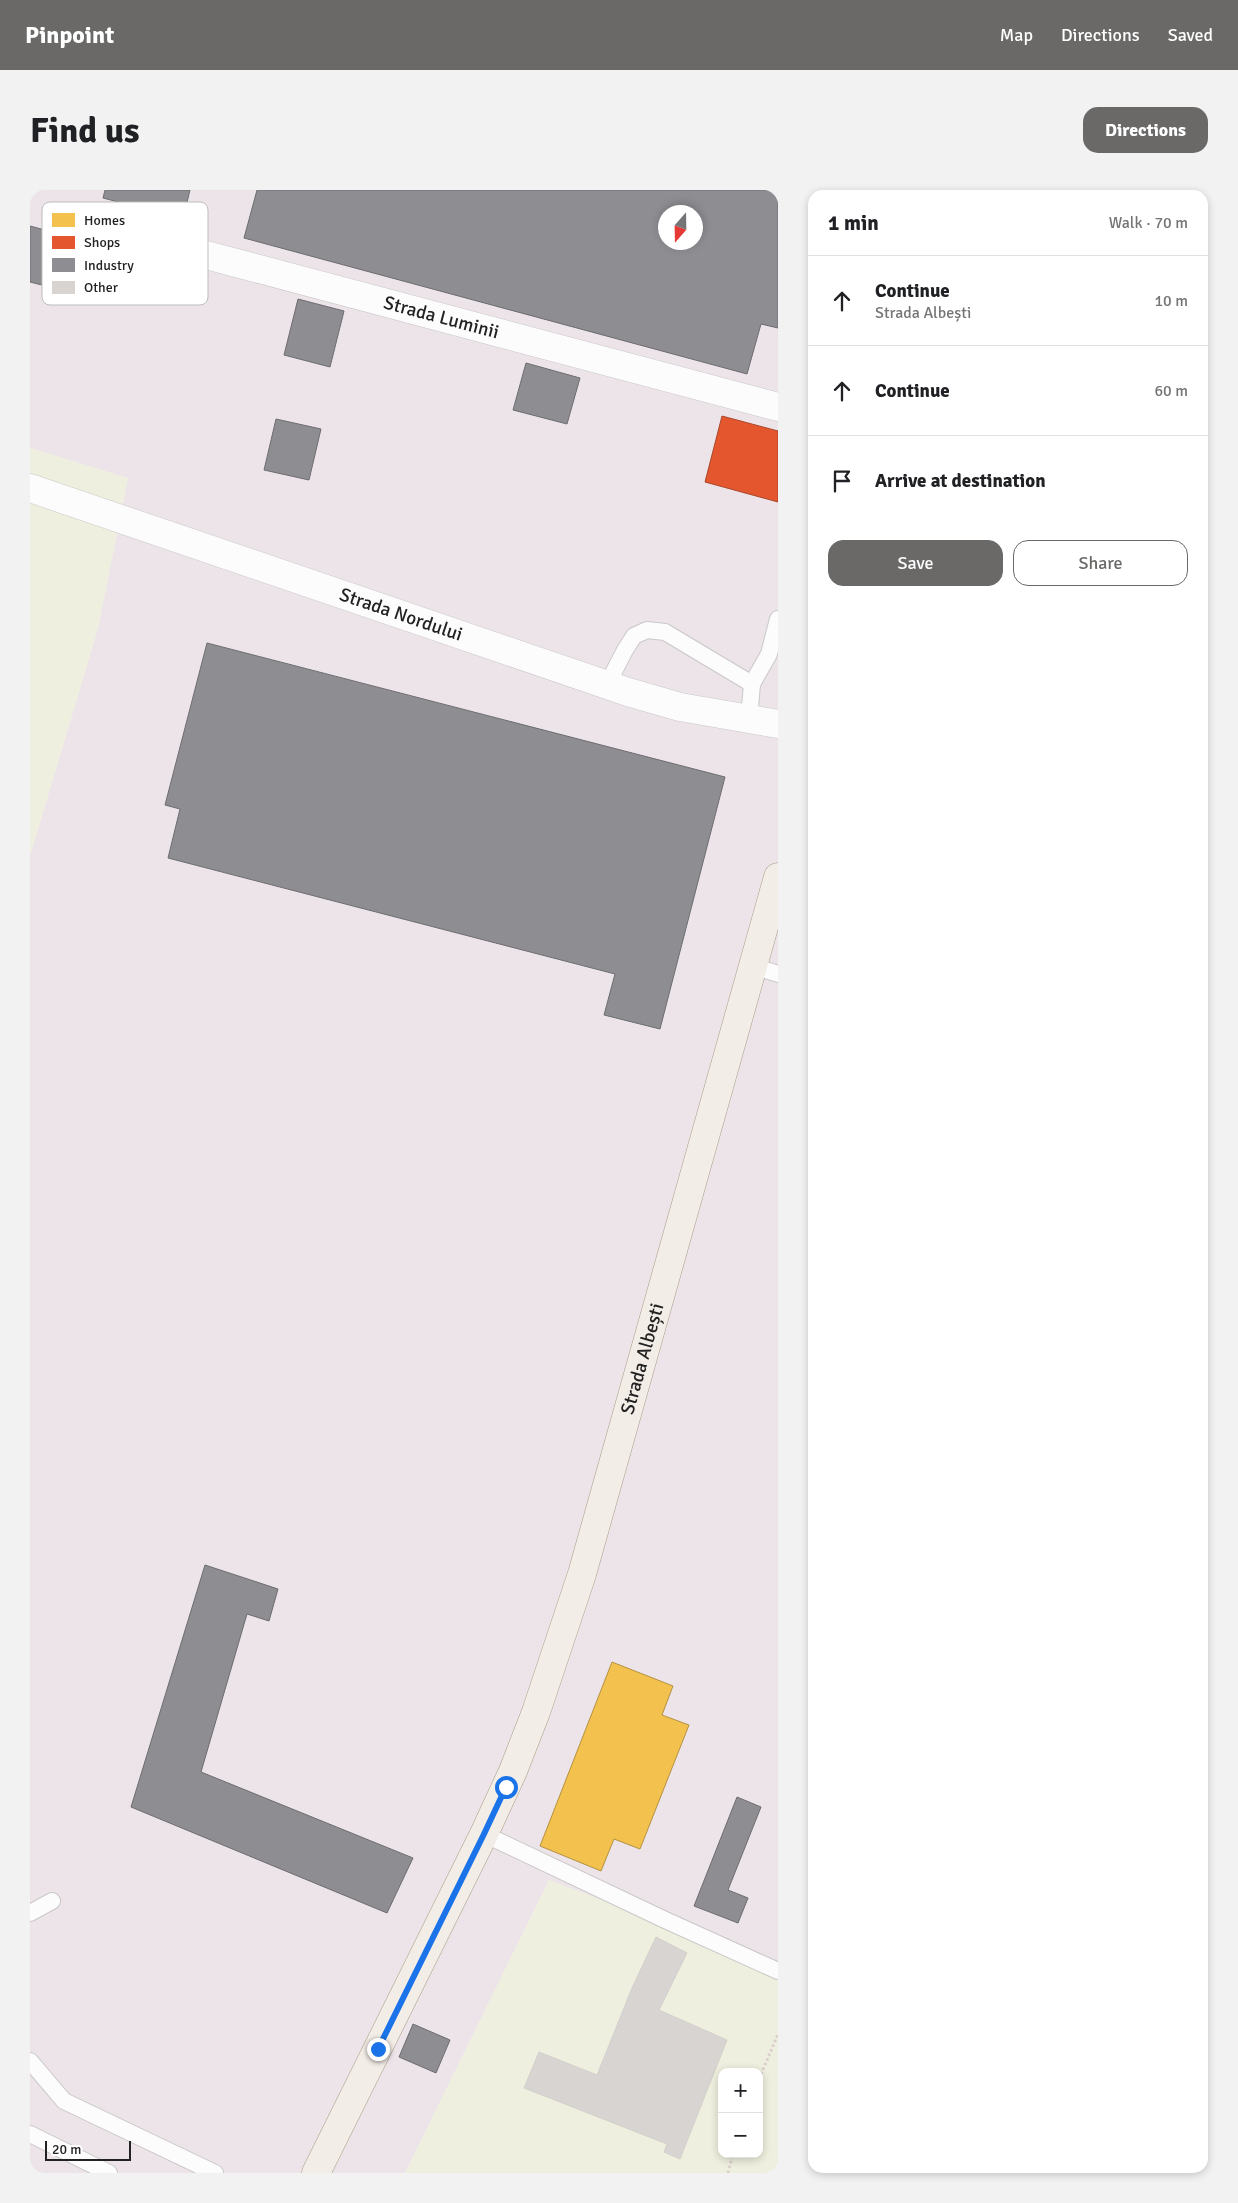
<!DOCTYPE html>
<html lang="en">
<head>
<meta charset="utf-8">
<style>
	:root { --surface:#fff; --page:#f2f2f2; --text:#202124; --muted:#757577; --line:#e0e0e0; --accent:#6a6968 }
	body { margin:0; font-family:Signika,sans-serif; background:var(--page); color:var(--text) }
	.controls { position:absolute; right:15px; bottom:15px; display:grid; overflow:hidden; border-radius:10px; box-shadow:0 2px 8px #0003 }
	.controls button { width:45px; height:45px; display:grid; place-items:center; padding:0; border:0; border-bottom:1px solid var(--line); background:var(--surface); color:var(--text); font:25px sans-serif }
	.compass { position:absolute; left:628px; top:15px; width:45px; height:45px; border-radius:50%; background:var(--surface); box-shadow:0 2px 8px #0003; rotate:200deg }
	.scale { position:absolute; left:15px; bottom:12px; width:86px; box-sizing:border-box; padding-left:5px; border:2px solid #222; border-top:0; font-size:14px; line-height:18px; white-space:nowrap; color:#222; -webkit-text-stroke:4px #fff; paint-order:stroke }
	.stop { position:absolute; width:15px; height:15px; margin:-11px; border:4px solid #1a73e8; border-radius:50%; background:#fff }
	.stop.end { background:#1a73e8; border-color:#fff; box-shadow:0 1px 5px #0008 }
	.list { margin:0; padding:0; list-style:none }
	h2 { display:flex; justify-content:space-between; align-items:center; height:65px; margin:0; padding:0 20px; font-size:21px }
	h2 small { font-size:16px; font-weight:400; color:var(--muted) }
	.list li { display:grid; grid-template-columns:32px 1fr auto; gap:15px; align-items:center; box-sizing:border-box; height:90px; padding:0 20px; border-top:1px solid var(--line) }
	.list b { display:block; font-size:19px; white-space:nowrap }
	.list p { margin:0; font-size:16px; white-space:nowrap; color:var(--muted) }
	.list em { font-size:16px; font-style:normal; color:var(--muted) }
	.actions { display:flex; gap:10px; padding:15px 20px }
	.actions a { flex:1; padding:11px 0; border:1px solid var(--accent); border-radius:15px; text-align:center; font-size:18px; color:var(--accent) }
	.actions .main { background:var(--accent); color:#fff }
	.icon { flex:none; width:28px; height:28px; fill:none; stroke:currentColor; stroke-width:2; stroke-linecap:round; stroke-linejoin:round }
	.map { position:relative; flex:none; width:748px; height:1983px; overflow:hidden; border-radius:15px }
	header { display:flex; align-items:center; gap:30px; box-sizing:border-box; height:70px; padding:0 25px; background:var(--accent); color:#fff }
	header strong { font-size:24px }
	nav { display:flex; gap:28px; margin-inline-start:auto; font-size:18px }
	.intro { display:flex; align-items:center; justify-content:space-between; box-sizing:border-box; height:120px; padding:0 30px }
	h1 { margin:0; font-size:35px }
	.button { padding:12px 22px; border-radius:15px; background:var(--accent); color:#fff; font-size:18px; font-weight:700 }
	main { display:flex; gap:30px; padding:0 30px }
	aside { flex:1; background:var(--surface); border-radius:15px; box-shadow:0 2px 8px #0003 }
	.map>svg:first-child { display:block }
</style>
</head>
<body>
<header>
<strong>Pinpoint</strong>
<nav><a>Map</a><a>Directions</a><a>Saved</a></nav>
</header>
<div class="intro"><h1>Find us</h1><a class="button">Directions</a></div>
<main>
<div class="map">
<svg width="748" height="1983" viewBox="0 0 748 1983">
	<rect width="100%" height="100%" fill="#f0eeeb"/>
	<!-- industrial -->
	<path fill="#ede4e9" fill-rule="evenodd" d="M0 0H748V1776L519 1690 375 1983H0V666L68 438 98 288 0 258ZM636 22H666V52H636Z"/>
	<!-- farmland -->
	<g fill="#efefdf" fill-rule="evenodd">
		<polygon points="0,258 98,288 68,438 0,666"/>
		<path d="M519 1690 748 1776V1983H375ZM692 1882H729V1964H692Z"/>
	</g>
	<!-- homes -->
	<polygon fill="#f2c14e" stroke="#b49141" points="582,1472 643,1496 632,1525 659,1535 610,1659 584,1649 571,1681 510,1656"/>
	<!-- shops -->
	<polygon fill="#e4572e" stroke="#aa472a" points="692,226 748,241 748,312 675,292"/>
	<!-- industry -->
	<g fill="#8d8d92" stroke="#6d6d70" fill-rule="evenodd">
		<polygon points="75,0 160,0 153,29 73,8"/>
		<path d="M227 0H748V138L731 134 717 184 214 48ZM636 22H666V52H636Z"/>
		<polygon points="0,36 97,62 83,113 0,92"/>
		<polygon points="268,109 314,121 300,177 254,165"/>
		<polygon points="496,173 550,188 537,234 483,220"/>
		<polygon points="246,229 291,239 279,290 234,280"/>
		<polygon points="177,453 695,587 630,839 574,825 585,784 138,668 150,619 135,615"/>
		<polygon points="175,1375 248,1399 239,1431 217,1424 171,1582 383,1668 357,1723 101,1617"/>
		<polygon points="707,1607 731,1617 698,1700 718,1708 708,1733 664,1716"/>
		<polygon points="383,1834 420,1850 406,1883 369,1867"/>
	</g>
	<!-- building -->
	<polygon fill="#d7d4d2" stroke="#d3d0cc" points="626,1747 657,1763 629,1820 697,1850 650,1969 634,1962 637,1954 494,1898 509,1862 567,1885 602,1798"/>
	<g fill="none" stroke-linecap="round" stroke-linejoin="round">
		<defs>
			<g id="service">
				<polyline points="722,494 739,464 748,429"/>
				<polyline points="577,495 595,460 604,446 617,440 635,442 722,494 719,529"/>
				<polyline points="723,776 748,784"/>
				<polyline points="454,1644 633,1729 748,1781"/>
				<polyline points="0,1723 22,1711"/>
				<polyline points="0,1871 34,1911 185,1983"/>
				<polyline points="0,1944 79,1983"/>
			</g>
			<g id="minor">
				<path id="s1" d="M75 38 748 217"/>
				<path id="s2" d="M0 298 598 502 650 517 748 534"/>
			</g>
			<g id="primary">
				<path id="s3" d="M286 1983 454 1644 483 1581 506 1522 552 1384 748 687"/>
			</g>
		</defs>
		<!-- service casing -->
		<use href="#service" stroke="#c9c8c7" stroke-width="18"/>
		<!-- minor casing -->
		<use href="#minor" stroke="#c9c8c7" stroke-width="29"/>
		<!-- primary casing -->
		<use href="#primary" stroke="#a79c86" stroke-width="29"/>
		<!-- path -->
		<g stroke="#dccecd" stroke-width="3" stroke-dasharray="2.5 2.5" stroke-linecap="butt">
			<polyline points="729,1889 748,1844"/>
			<polyline points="698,1983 703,1964"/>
		</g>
		<!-- service -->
		<use href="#service" stroke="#fdfcfc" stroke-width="16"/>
		<!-- minor -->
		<use href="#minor" stroke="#fdfcfc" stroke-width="28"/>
		<!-- primary -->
		<use href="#primary" stroke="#f3ede7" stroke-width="28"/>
	</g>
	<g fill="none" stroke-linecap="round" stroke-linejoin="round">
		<!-- route -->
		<polyline stroke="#1a73e8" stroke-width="6" points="348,1859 454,1644 476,1597"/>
	</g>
	<g text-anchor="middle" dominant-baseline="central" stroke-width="5" stroke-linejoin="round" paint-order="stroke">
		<!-- street labels -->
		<g font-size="19" fill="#222" stroke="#fff">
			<text stroke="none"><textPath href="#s1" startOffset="348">Strada Luminii</textPath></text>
			<text stroke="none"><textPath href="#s2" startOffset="392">Strada Nordului</textPath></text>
			<text stroke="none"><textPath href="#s3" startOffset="880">Strada Albești</textPath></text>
		</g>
	</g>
	<!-- legend -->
	<rect x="12" y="12" width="166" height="103" rx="8" fill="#fff" stroke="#bdbdbd" stroke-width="1"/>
	<rect x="22" y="23" width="23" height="14" fill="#f2c14e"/>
	<rect x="22" y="46" width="23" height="13" fill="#e4572e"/>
	<rect x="22" y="68" width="23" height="14" fill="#8d8d92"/>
	<rect x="22" y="91" width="23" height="13" fill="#d7d4d2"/>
	<g font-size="14" fill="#222">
		<text x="54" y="35">Homes</text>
		<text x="54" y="57">Shops</text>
		<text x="54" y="80">Industry</text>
		<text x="54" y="102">Other</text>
	</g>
</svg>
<div class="controls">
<button>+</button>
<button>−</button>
</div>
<svg class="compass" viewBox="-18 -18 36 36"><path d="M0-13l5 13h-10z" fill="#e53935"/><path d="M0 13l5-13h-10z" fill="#757577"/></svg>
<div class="scale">20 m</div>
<div class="stop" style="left:476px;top:1597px"></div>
<div class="stop end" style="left:348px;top:1859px"></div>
</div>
<aside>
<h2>1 min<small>Walk · 70 m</small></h2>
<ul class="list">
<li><svg class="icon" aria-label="ahead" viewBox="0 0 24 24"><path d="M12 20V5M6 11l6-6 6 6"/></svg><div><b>Continue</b><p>Strada Albești</p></div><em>10 m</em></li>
<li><svg class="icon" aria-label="ahead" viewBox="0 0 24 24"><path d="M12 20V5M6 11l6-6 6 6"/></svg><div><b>Continue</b></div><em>60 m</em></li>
<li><svg class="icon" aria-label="arrive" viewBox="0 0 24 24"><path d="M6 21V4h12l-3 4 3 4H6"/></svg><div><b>Arrive at destination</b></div></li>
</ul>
<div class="actions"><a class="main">Save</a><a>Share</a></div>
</aside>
</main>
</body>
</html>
